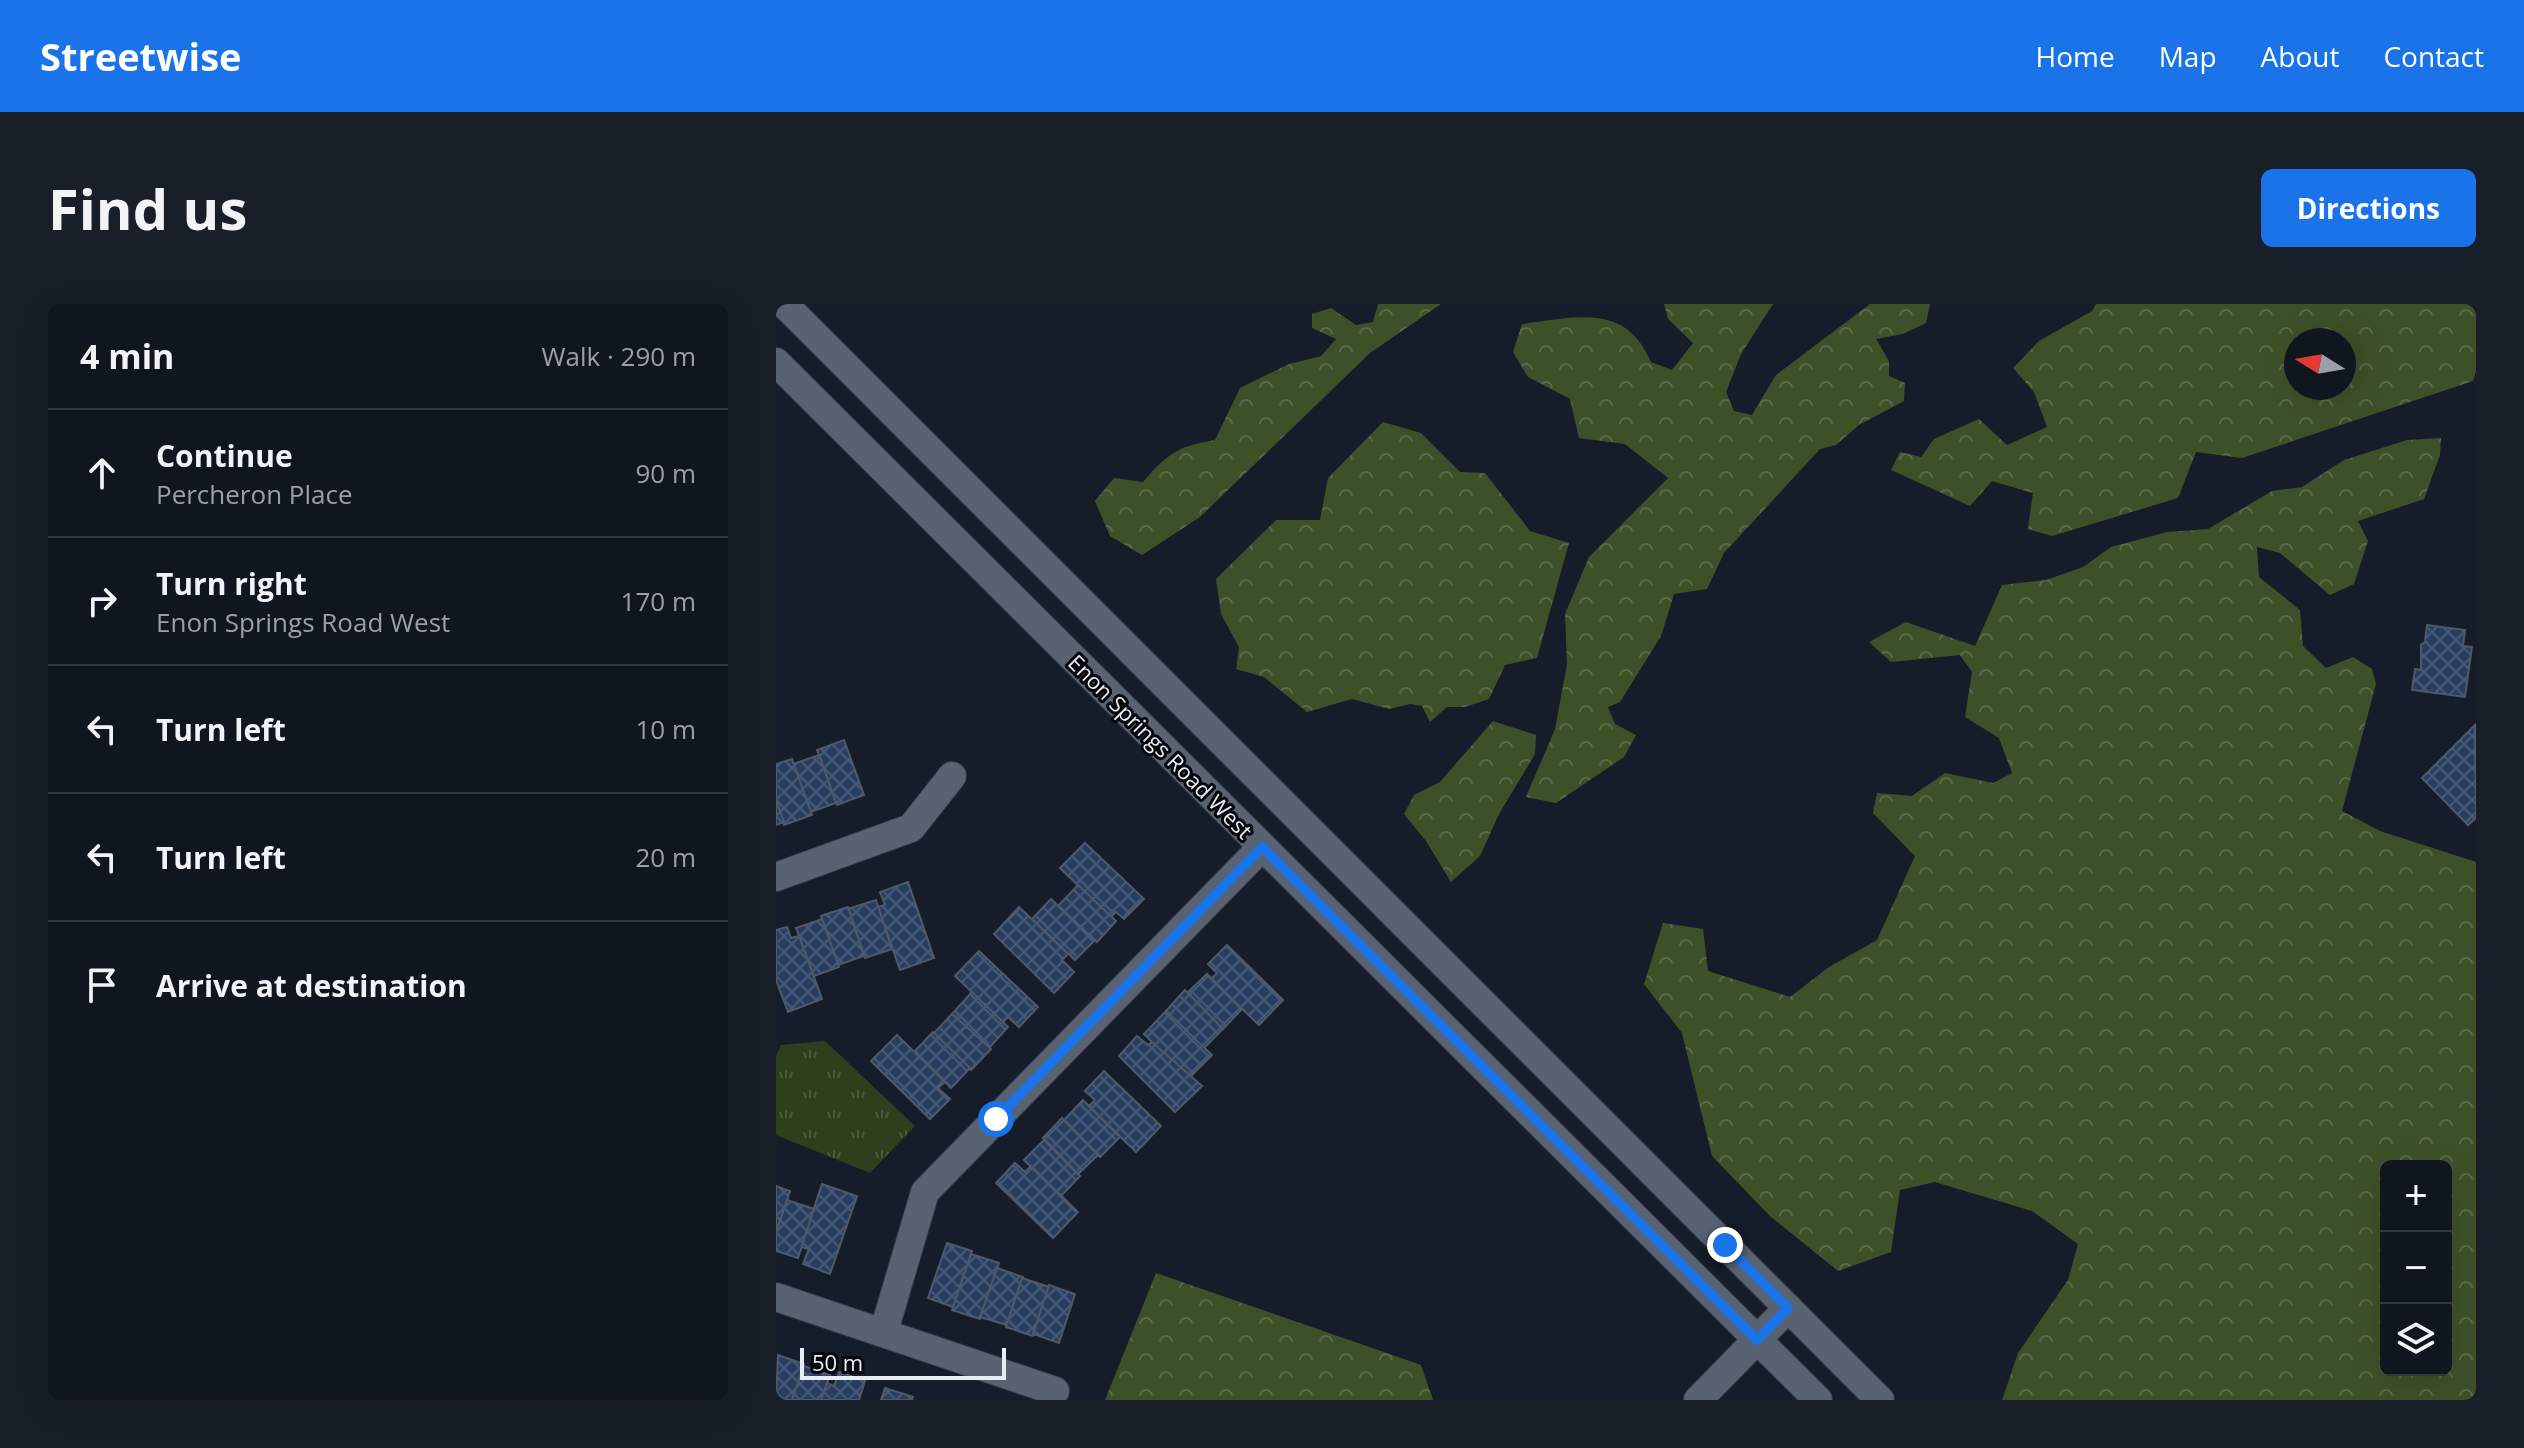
<!DOCTYPE html>
<html lang="en">
<head>
<meta charset="utf-8">
<style>
	:root { --surface:#101620; --page:#191f29; --text:#f1f3f6; --muted:#9c9fa5; --line:#30353e; --accent:#1a73e8 }
	body { margin:0; font-family:"Open Sans",sans-serif; background:var(--page); color:var(--text) }
	.controls { position:absolute; right:24px; bottom:24px; display:grid; overflow:hidden; border-radius:12px; box-shadow:0 8px 32px #0002 }
	.controls button { width:72px; height:72px; display:grid; place-items:center; padding:0; border:0; border-bottom:2px solid var(--line); background:var(--surface); color:var(--text); font:40px sans-serif }
	.compass { position:absolute; left:1508px; top:24px; width:72px; height:72px; border-radius:50%; background:var(--surface); box-shadow:0 8px 32px #0002; rotate:281deg }
	.scale { position:absolute; left:24px; bottom:20px; width:206px; box-sizing:border-box; padding-left:8px; border:4px solid #e7ecf5; border-top:0; font-size:22px; line-height:28px; white-space:nowrap; color:#e7ecf5; -webkit-text-stroke:6px #05070d; paint-order:stroke }
	.stop { position:absolute; width:24px; height:24px; margin:-18px; border:6px solid #1a73e8; border-radius:50%; background:#fff }
	.stop.end { background:#1a73e8; border-color:#fff; box-shadow:0 2px 8px #0008 }
	.list { margin:0; padding:0; list-style:none }
	h2 { display:flex; justify-content:space-between; align-items:center; height:104px; margin:0; padding:0 32px; font-size:34px }
	h2 small { font-size:26px; font-weight:400; color:var(--muted) }
	.list li { display:grid; grid-template-columns:52px 1fr auto; gap:24px; align-items:center; box-sizing:border-box; height:128px; padding:0 32px; border-top:2px solid var(--line) }
	.list b { display:block; font-size:30px; white-space:nowrap }
	.list p { margin:0; font-size:26px; white-space:nowrap; color:var(--muted) }
	.list em { font-size:26px; font-style:normal; color:var(--muted) }
	.icon { flex:none; width:44px; height:44px; fill:none; stroke:currentColor; stroke-width:2; stroke-linecap:round; stroke-linejoin:round }
	.map { position:relative; flex:none; width:1700px; height:1096px; overflow:hidden; border-radius:12px }
	header { display:flex; align-items:center; gap:48px; box-sizing:border-box; height:112px; padding:0 40px; background:var(--accent); color:#fff }
	header strong { font-size:38px }
	nav { display:flex; gap:44px; margin-inline-start:auto; font-size:28px }
	.intro { display:flex; align-items:center; justify-content:space-between; box-sizing:border-box; height:192px; padding:0 48px }
	h1 { margin:0; font-size:56px }
	.button { padding:20px 36px; border-radius:12px; background:var(--accent); color:#fff; font-size:28px; font-weight:700 }
	main { display:flex; gap:48px; padding:0 48px }
	aside { flex:1; background:var(--surface); border-radius:12px; box-shadow:0 8px 32px #0002 }
	.map>svg:first-child { display:block }
</style>
</head>
<body>
<header>
<strong>Streetwise</strong>
<nav><a>Home</a><a>Map</a><a>About</a><a>Contact</a></nav>
</header>
<div class="intro"><h1>Find us</h1><a class="button">Directions</a></div>
<main>
<aside>
<h2>4 min<small>Walk · 290 m</small></h2>
<ul class="list">
<li><svg class="icon" aria-label="ahead" viewBox="0 0 24 24"><path d="M12 20V5M6 11l6-6 6 6"/></svg><div><b>Continue</b><p>Percheron Place</p></div><em>90 m</em></li>
<li><svg class="icon" aria-label="right" viewBox="0 0 24 24"><path d="M7 20v-9h11M14 6l5 5-5 5"/></svg><div><b>Turn right</b><p>Enon Springs Road West</p></div><em>170 m</em></li>
<li><svg class="icon" aria-label="left" viewBox="0 0 24 24"><path d="M17 20v-9H6M10 6l-5 5 5 5"/></svg><div><b>Turn left</b></div><em>10 m</em></li>
<li><svg class="icon" aria-label="left" viewBox="0 0 24 24"><path d="M17 20v-9H6M10 6l-5 5 5 5"/></svg><div><b>Turn left</b></div><em>20 m</em></li>
<li><svg class="icon" aria-label="arrive" viewBox="0 0 24 24"><path d="M6 21V4h12l-3 4 3 4H6"/></svg><div><b>Arrive at destination</b></div></li>
</ul>
</aside>
<div class="map">
<svg width="1700" height="1096" viewBox="0 0 1700 1096">
	<defs>
		<pattern id="grass-tufts" width="24" height="20" patternUnits="userSpaceOnUse" patternTransform="scale(2)"><rect width="24" height="20" fill="#2e3f1c"/><path d="M3 7l-1-3M5 7V3M7 7l1-3M15 17l-1-3M17 17v-4M19 17l1-3" fill="none" stroke="#4c5b3e"/></pattern>
		<pattern id="forest-crowns" width="20" height="18" patternUnits="userSpaceOnUse" patternTransform="scale(2)"><rect width="20" height="18" fill="#3d5129"/><path d="M2 6a3 3 0 1 1 6 0M12 15a3 3 0 1 1 6 0" fill="none" stroke="#596a49"/></pattern>
		<pattern id="building-cross-hatch" width="8" height="8" patternUnits="userSpaceOnUse" patternTransform="scale(2)"><rect width="8" height="8" fill="#273e60"/><path d="M0 0l8 8M0 8l8-8" fill="none" stroke="#465a77"/></pattern>
	</defs>
	<rect width="100%" height="100%" fill="#151d2a"/>
	<!-- grass -->
	<polygon fill="url(#grass-tufts)" points="49,737 139,822 94,869 0,831 0,752 5,741"/>
	<!-- forest -->
	<g fill="url(#forest-crowns)" fill-rule="evenodd">
		<path d="M602 0H665L594 49 424 213 366 251 334 232 319 197 338 174 367 178C391 150 402 142 439 136L464 84 513 60 545 52 560 35 536 24V10L555 4 580 21 597 18Z"/>
		<path d="M888 0H997L965 50 950 88 958 107 976 111 1000 71 1094 0H1154L1150 19 1127 30 1100 35 1113 57V72L1129 79 1128 97 1083 121 1060 141 1044 145 948 249 931 285 898 290 885 332 844 398 832 403 839 420 860 431 848 453 780 499 750 493 779 425 791 360 789 310 813 253 892 174 849 140 803 134 794 95 752 73 737 48 746 20C805 12 850 0 875 58L896 66 917 39 892 15Z"/>
		<path d="M1320 0H1700V67L1697 77 1466 154 1420 148 1402 194 1276 232 1252 225 1257 189 1216 177 1194 202 1115 166 1124 148 1145 153 1158 135 1203 115 1231 141 1271 123 1258 88 1237 64 1263 37 1316 7ZM1568 36V84H1520V36Z"/>
		<polygon points="607,118 645,129 684,168 709,169 754,227 793,239 761,354 729,361 713,395 689,403 671,403 654,418 646,402 634,400 613,405 576,395 531,408 488,373 460,365 463,343 445,310 440,275 500,216 544,216 552,174"/>
		<path d="M1665 134 1664 151 1648 195 1582 217 1592 237 1578 280 1554 291 1504 249 1481 243 1483 273 1524 306 1527 342 1550 364 1577 353 1596 365 1600 380 1566 507 1604 527 1700 558V1096H1226L1242 1049 1292 976 1302 940 1256 907 1159 878 1124 886 1115 948 1062 967 994 912 936 852 906 729 868 680 887 619 927 625 932 667 1014 693 1053 663 1101 636 1139 552 1097 509 1101 489 1136 492 1169 469 1217 479 1236 469 1223 434 1189 413 1196 368 1184 351 1115 358 1093 338 1130 318 1199 342 1226 281 1270 276 1307 263 1335 243 1391 228 1432 225 1496 187 1526 183 1568 156 1631 136ZM1610 862H1670V1066H1610Z"/>
		<polygon points="717,417 760,431 759,450 723,510 704,552 675,578 650,537 628,510 638,491 664,478"/>
		<polygon points="380,969 645,1061 657,1096 329,1096"/>
	</g>
	<!-- building -->
	<g fill="url(#building-cross-hatch)" stroke="#505968" stroke-width="2">
		<polygon points="1651,321 1689,326 1687,342 1696,343 1689,393 1636,386 1639,365 1645,366 1645,341 1649,338"/>
		<polygon points="1699,421 1700,514 1692,521 1646,474"/>
		<polygon points="68,436 88,491 61,501 41,446"/>
		<polygon points="43,451 60,499 35,508 17,460"/>
		<polygon points="16,455 36,511 8,521 0,495 0,460"/>
		<polygon points="0,496 8,518 0,521"/>
		<polygon points="309,539 368,595 348,615 340,608 335,613 284,564"/>
		<polygon points="132,578 158,654 124,666 102,603 109,601 104,588"/>
		<polygon points="302,581 340,617 321,638 282,602"/>
		<polygon points="275,595 319,636 299,656 256,615"/>
		<polygon points="100,596 116,645 89,654 72,605"/>
		<polygon points="72,603 88,652 62,661 45,612"/>
		<polygon points="243,603 292,650 286,656 298,668 278,689 218,630"/>
		<polygon points="46,615 63,663 38,672 20,624"/>
		<polygon points="11,623 15,634 23,632 46,695 12,708 0,676 0,626"/>
		<polygon points="451,641 507,696 483,721 435,675 441,669 432,660"/>
		<polygon points="203,647 262,703 243,723 232,713 227,718 179,672"/>
		<polygon points="431,670 466,705 447,725 411,689"/>
		<polygon points="409,686 447,725 428,744 390,707"/>
		<polygon points="196,688 232,723 213,744 176,710"/>
		<polygon points="390,707 436,751 413,774 368,730"/>
		<polygon points="176,710 215,745 195,766 158,729"/>
		<polygon points="157,728 194,764 175,784 138,748"/>
		<polygon points="121,731 169,778 162,784 174,795 154,815 95,757"/>
		<polygon points="361,732 372,741 376,738 426,782 399,808 343,752"/>
		<polygon points="328,767 385,822 360,848 313,802 319,796 309,787"/>
		<polygon points="307,796 344,833 324,853 288,816"/>
		<polygon points="286,814 322,851 302,870 267,834"/>
		<polygon points="268,836 304,872 285,892 248,856"/>
		<polygon points="239,859 249,868 255,862 302,908 277,934 220,879"/>
		<polygon points="46,880 81,892 54,970 27,960 33,945 25,943"/>
		<polygon points="0,882 14,887 0,929"/>
		<polygon points="11,896 38,905 22,954 0,947 0,929"/>
		<polygon points="171,939 196,947 177,1003 152,994"/>
		<polygon points="195,950 223,959 204,1015 176,1006"/>
		<polygon points="221,964 247,973 231,1021 204,1013"/>
		<polygon points="246,974 273,983 257,1032 230,1023"/>
		<polygon points="273,981 299,990 283,1039 257,1030"/>
		<polygon points="2,1051 28,1060 16,1096 0,1096"/>
		<polygon points="28,1062 54,1071 45,1096 16,1096"/>
		<polygon points="63,1068 89,1077 83,1096 45,1096 51,1079 58,1082"/>
		<polygon points="109,1084 137,1093 136,1096 105,1096"/>
	</g>
	<g fill="none" stroke-linecap="round" stroke-linejoin="round">
		<defs>
			<g id="minor">
				<polyline points="8,0 1104,1096"/>
				<polyline points="0,58 1042,1096"/>
				<polyline points="0,573 135,524 176,472"/>
				<polyline points="0,993 279,1087"/>
				<polyline points="108,1027 149,888 486,543"/>
				<polyline points="922,1096 1012,1004"/>
			</g>
		</defs>
		<!-- minor casing -->
		<use href="#minor" stroke="#353944" stroke-width="30"/>
		<!-- minor -->
		<use href="#minor" stroke="#586271" stroke-width="28"/>
	</g>
	<g fill="none" stroke-linecap="round" stroke-linejoin="round">
		<!-- route -->
		<polyline stroke="#1a73e8" stroke-width="10" points="220,815 486,543 981,1036 1012,1004 949,941"/>
	</g>
	<g text-anchor="middle" dominant-baseline="central" stroke-width="6" stroke-linejoin="round" paint-order="stroke">
		<!-- street labels -->
		<g font-size="22" fill="#e7ecf5" stroke="#05070d">
			<text transform="translate(385 442) rotate(45)">Enon Springs Road West</text>
		</g>
	</g>
</svg>
<div class="controls">
<button>+</button>
<button>−</button>
<button><svg class="icon" aria-label="layers" viewBox="0 0 24 24"><path d="M12 4l9 5-9 5-9-5zM3 14l9 5 9-5"/></svg></button>
</div>
<svg class="compass" viewBox="-18 -18 36 36"><path d="M0-13l5 13h-10z" fill="#e53935"/><path d="M0 13l5-13h-10z" fill="#9c9fa5"/></svg>
<div class="scale">50 m</div>
<div class="stop" style="left:220px;top:815px"></div>
<div class="stop end" style="left:949px;top:941px"></div>
</div>
</main>
</body>
</html>
